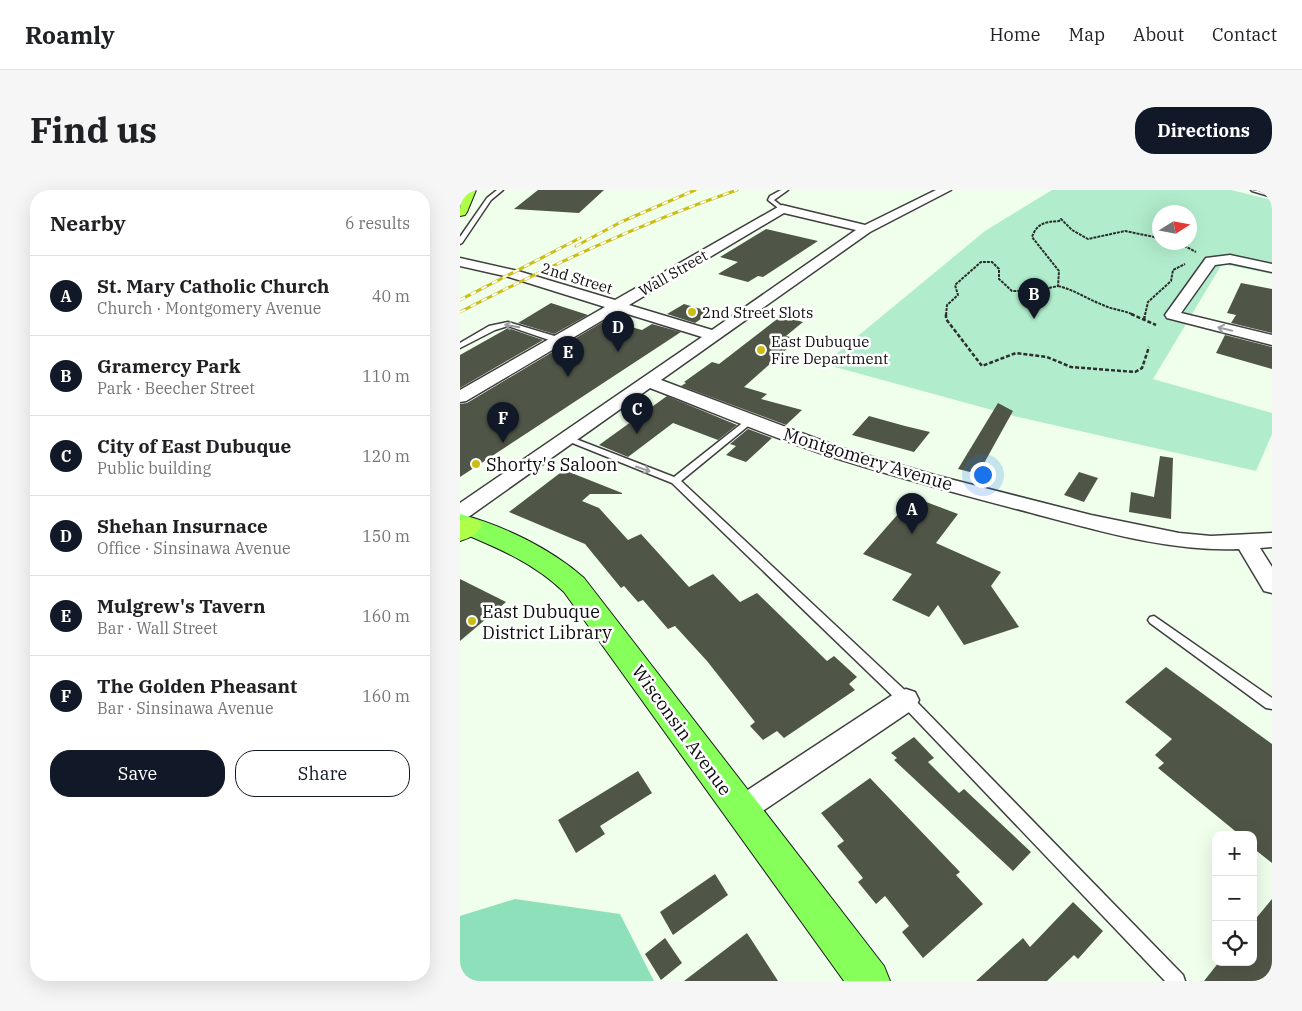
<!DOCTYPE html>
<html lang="en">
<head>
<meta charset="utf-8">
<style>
	:root { --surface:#fff; --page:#f6f6f6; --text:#202124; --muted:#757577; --line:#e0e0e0; --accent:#111827 }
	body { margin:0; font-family:"IBM Plex Serif",serif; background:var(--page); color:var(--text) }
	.controls { position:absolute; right:15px; bottom:15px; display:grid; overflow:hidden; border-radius:10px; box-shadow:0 5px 20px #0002 }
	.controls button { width:45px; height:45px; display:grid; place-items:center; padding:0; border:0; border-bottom:1px solid var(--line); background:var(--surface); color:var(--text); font:25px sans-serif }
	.compass { position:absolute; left:692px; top:15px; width:45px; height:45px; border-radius:50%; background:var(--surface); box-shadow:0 5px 20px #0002; rotate:79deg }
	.you { position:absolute; left:522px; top:284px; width:18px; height:18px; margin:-12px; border:4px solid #fff; border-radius:50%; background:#1a73e8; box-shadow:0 0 0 8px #1a73e833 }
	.badge { display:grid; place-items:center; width:32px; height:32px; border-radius:50%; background:var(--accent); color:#fff; font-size:16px; font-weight:700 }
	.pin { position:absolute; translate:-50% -41px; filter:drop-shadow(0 1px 2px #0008) }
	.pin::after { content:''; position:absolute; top:26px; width:18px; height:15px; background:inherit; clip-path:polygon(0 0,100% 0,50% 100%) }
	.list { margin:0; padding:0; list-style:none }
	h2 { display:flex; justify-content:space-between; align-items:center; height:65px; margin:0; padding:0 20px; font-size:21px }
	h2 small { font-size:16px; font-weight:400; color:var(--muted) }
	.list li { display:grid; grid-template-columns:32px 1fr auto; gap:15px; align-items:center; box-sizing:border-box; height:80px; padding:0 20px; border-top:1px solid var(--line) }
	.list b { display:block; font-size:19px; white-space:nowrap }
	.list p { margin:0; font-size:16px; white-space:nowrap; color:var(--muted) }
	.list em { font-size:16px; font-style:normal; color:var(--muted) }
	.actions { display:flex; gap:10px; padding:15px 20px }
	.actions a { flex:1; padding:11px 0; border:1px solid var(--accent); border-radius:20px; text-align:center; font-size:18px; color:var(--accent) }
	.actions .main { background:var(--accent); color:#fff }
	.icon { flex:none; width:28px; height:28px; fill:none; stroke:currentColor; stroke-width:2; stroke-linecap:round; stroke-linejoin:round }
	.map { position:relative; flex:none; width:812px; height:791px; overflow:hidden; border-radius:20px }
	header { display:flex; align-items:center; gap:30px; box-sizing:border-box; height:70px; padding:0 25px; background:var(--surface); border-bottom:1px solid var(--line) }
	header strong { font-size:24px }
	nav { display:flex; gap:28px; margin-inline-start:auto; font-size:18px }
	.intro { display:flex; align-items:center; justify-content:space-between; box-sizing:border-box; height:120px; padding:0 30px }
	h1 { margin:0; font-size:35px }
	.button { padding:12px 22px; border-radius:20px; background:var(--accent); color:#fff; font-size:18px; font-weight:700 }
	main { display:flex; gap:30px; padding:0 30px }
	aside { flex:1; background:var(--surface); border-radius:20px; box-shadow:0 5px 20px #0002 }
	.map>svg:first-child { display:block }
</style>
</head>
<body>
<header>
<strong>Roamly</strong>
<nav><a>Home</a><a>Map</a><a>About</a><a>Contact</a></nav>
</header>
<div class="intro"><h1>Find us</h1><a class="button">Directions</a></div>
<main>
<aside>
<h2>Nearby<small>6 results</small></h2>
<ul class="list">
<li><span class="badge">A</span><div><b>St. Mary Catholic Church</b><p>Church · Montgomery Avenue</p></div><em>40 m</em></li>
<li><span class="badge">B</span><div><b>Gramercy Park</b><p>Park · Beecher Street</p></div><em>110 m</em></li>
<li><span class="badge">C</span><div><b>City of East Dubuque</b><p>Public building</p></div><em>120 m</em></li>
<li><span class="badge">D</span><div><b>Shehan Insurnace</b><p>Office · Sinsinawa Avenue</p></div><em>150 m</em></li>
<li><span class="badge">E</span><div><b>Mulgrew's Tavern</b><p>Bar · Wall Street</p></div><em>160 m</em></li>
<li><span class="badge">F</span><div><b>The Golden Pheasant</b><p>Bar · Sinsinawa Avenue</p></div><em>160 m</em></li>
</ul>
<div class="actions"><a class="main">Save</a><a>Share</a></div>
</aside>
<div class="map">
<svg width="812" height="791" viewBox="0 0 812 791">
	<rect width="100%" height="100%" fill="#efffeb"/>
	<!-- green -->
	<path fill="#b1edcd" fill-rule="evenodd" d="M592 0H771L812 10V84L762 74 693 189 812 223V244L796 281 554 226 364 174 525 41ZM699 22H729V52H699Z"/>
	<!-- forest -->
	<polygon fill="#8ee0ba" points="55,709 160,724 194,791 0,791 0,726"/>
	<!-- building -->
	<g fill="#505647">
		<polygon points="78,0 144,0 119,23 54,19"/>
		<polygon points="306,39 358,51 303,87 298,86 288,92 258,84 278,72 260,67"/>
		<polygon points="781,93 812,99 812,143 771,133 776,125 767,123"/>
		<polygon points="91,113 128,125 94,144 58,133"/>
		<polygon points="224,114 251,122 235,133 207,124"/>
		<polygon points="321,126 343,132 326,146 338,149 284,197 307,204 301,209 342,220 326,235 221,196 226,193 224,192 252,172 259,174"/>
		<polygon points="146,130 182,140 192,134 221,142 0,287 0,214 7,213"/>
		<polygon points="48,138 83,150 0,198 0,165"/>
		<polygon points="765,145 812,157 812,179 756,163"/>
		<polygon points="207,206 277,235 258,250 213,233 168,267 139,255"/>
		<polygon points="538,213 553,221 518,284 498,279"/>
		<polygon points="409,226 445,236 470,242 454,262 392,245"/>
		<polygon points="288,239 312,248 286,272 266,265 276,256 270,254"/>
		<polygon points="700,266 713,268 711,329 669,322 671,302 694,307"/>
		<polygon points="104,280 162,303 162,304 130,304 122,311 139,318 168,350 181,344 229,397 253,384 280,412 297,403 367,471 374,466 397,487 389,494 395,500 324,548 317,541 303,550 290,536 295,532 247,471 215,436 208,439 183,410 178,412 164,396 161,398 125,354 49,322"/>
		<polygon points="619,282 638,288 624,312 604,305"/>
		<polygon points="453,307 498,324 476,353 541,382 531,396 559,437 504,455 478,415 469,427 432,410 452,384 403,364"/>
		<polygon points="0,389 46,412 0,451"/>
		<polygon points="706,477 812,554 812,673 793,658 793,645 780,645 698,578 704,573 695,565 712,549 665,512"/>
		<polygon points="454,547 474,568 468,572 499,603 504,599 571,662 553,681 434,570 437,568 431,563"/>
		<polygon points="178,581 192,603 140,636 145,644 116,663 98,630"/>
		<polygon points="410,588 500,682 496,685 523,714 463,768 442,742 449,736 425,706 416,714 398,692 403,688 377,656 384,651 361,623"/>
		<polygon points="255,684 268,705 213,745 200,722"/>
		<polygon points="812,709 812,791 744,791 759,772 793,772 793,732"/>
		<polygon points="613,712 643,741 618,769 614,765 587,791 516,791 563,748 570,757"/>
		<polygon points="287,743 318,791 224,791"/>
		<polygon points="205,748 222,773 201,790 185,764"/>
	</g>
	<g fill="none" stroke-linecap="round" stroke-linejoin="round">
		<defs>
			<g id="lane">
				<polygon points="37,0 43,0 31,10 2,53 0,54 0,47 27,8"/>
				<polygon points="321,0 328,0 314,10 324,18 324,20 322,21 308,10 310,6"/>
				<polygon points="791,0 812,3 812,7 792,1"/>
				<polygon points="48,132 101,148 102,150 95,152 48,136 35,140 0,158 0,153 29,136"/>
				<polygon points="290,227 294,230 293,232 221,291 451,506 723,785 725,791 705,791 441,514 212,293 100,248 105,245 108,246 214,287"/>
				<polygon points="694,426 812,508 812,519 806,518 690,433 688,430 690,427"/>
			</g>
			<g id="street">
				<path d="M476 0H491L410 42 201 190 376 256 474 285 631 325 719 343 751 346 812 343V357L800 358 812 377V403L804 401 779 359C708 362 636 340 568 322 499 304 431 286 363 264 305 245 248 220 190 198L7 328 0 330V313L242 147 158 121 6 211 0 212V200L145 117 49 87 0 76V68L58 81 155 110 318 17 322 15 405 35ZM324 23 396 40 252 140 169 115Z"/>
				<polygon points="770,65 812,74 812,82 770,73 755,75 721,123 812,145 812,155 707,128 705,125 746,68"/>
				<polygon points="446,499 455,502 459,510 455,518 291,629 281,633 271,629 267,620 271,611 437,502"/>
			</g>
			<path id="primary" d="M0 324C44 336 90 358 124 388L424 776 430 791H384L104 402C74 373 38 358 0 342Z"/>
			<g id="highway">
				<polygon points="2,0 16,0 7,22 5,25 0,26 0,5"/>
				<path d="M9 328 18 330 22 336C16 345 10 348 0 351V330Z"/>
			</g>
		</defs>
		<!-- lane casing -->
		<use href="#lane" stroke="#3f3f3f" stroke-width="3"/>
		<!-- street casing -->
		<use href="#street" stroke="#3f3f3f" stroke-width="3"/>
		<!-- primary casing -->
		<use href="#primary" stroke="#1d1d1d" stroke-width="2"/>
		<!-- highway casing -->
		<use href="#highway" stroke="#1d1d1d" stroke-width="2"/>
		<!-- path-far1 -->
		<g stroke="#2e2e2e" stroke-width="2" stroke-dasharray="3 1" stroke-linecap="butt">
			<polyline points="717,52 736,62"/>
			<path d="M598 96C615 100 627 109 643 115 653 120 664 120 674 125"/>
			<path d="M486 125 487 115 498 105 495 95 521 72H532L539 79V89L552 101H575L598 96 599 81 572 47C577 33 585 32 599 31L601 29 612 40 628 49 665 41 699 48"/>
			<polyline points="685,125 688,112 711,91 713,80 725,74"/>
		</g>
		<!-- path -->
		<g stroke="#2e2e2e" stroke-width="2.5" stroke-dasharray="4 2" stroke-linecap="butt">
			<polyline points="486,124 486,129 522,176 556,163 587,167 611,177 675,182 682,178 689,157"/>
			<polyline points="671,124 696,135"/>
			<polyline points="684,130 685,124"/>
		</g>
		<!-- lane -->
		<use href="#lane" fill="#fff" fill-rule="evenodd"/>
		<!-- street -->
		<use href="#street" fill="#fff" fill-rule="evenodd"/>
		<!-- primary -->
		<use href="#primary" fill="#86ff5b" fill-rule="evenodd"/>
		<!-- highway -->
		<use href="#highway" fill="#afff49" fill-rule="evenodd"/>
		<defs>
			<g id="rail">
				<polyline points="116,56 161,32 235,0"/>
				<polyline points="0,110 120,48"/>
				<path d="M0 122C90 76 181 33 277 0"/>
			</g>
		</defs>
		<!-- rail casing -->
		<use href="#rail" stroke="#cabe16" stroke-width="3"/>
		<!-- rail -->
		<use href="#rail" stroke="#fff" stroke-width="2" stroke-dasharray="6" stroke-linecap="butt"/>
	</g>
	<!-- one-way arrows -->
	<defs><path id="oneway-shaft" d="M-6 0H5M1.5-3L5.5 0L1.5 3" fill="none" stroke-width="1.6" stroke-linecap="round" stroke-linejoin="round" transform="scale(1.25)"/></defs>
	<g stroke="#9e9e9e">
		<use href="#oneway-shaft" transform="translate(52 136) rotate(-171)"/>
		<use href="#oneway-shaft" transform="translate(765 139) rotate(-166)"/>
		<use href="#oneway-shaft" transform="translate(183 279) rotate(19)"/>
	</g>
	<!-- markers -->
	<g fill="#cabe16" stroke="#fff" stroke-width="2">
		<circle cx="232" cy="122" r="5"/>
		<circle cx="301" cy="160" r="5"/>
		<circle cx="16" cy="274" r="5"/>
		<circle cx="12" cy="431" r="5"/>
	</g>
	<g text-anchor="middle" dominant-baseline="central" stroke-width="5" stroke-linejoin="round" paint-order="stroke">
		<!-- far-street labels -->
		<g font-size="15" fill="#0c0c0c" stroke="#fff">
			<text transform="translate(213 83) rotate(-30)">Wall Street</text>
			<text transform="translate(117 88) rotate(17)">2nd Street</text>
		</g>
		<!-- far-poi labels -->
		<g font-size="15" fill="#0c0c0c" stroke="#fff" text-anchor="start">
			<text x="242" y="122">2nd Street Slots</text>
			<text x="311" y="151">East Dubuque<tspan x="311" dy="17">Fire Department</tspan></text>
		</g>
		<!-- street labels -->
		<g font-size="18" fill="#0c0c0c" stroke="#fff">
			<text transform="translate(408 269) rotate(17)">Montgomery Avenue</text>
			<text transform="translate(222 540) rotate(54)">Wisconsin Avenue</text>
		</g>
		<!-- poi labels -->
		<g font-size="18" fill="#0c0c0c" stroke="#fff" text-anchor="start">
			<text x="26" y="274">Shorty's Saloon</text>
			<text x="22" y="421">East Dubuque<tspan x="22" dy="21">District Library</tspan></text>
		</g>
	</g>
</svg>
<div class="controls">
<button>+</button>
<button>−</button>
<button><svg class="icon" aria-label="locate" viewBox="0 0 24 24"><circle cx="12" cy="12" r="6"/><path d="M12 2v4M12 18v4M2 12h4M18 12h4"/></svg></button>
</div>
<svg class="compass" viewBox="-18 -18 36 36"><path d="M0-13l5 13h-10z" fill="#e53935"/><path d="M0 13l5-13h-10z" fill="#757577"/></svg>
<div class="you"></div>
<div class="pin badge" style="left:452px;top:344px">A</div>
<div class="pin badge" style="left:574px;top:129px">B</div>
<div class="pin badge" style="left:177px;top:244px">C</div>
<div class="pin badge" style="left:158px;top:162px">D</div>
<div class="pin badge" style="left:108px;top:187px">E</div>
<div class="pin badge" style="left:43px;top:253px">F</div>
</div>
</main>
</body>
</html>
